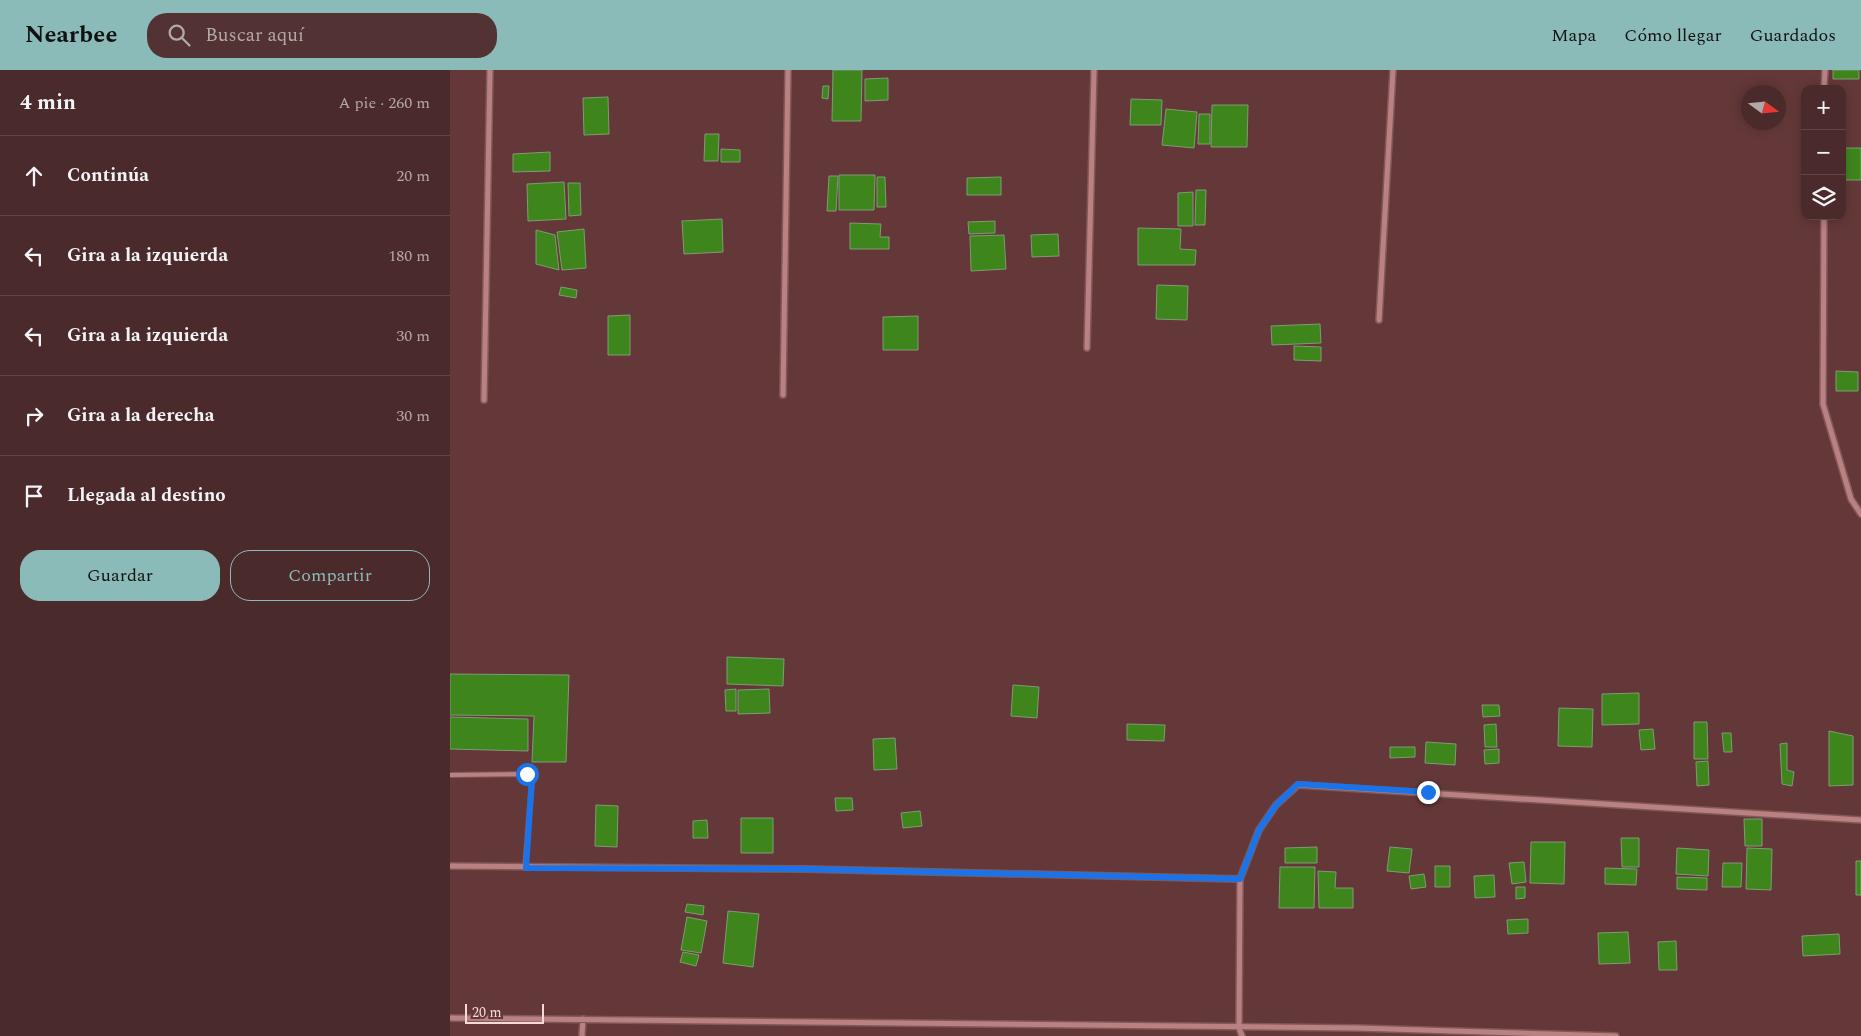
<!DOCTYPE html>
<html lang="es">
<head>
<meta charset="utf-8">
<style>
	body { margin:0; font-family:Spectral,serif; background:#523233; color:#f1f3f6 }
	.controls { position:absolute; right:15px; top:15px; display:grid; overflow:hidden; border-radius:10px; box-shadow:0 2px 12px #0003 }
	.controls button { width:45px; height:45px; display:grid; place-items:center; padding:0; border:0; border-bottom:1px solid #624647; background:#4b2a2b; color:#f1f3f6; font:25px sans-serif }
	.compass { position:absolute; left:1291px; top:15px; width:45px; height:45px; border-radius:50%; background:#4b2a2b; box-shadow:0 2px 12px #0003; rotate:105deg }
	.scale { position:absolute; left:15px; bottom:12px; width:79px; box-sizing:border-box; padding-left:5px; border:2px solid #f5d8d8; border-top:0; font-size:14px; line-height:18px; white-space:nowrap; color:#f5d8d8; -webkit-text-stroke:4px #643839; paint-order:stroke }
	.stop { position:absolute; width:15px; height:15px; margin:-11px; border:4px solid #1a73e8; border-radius:50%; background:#fff }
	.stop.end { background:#1a73e8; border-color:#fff; box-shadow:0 1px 5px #0008 }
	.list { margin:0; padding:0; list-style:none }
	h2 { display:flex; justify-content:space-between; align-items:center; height:65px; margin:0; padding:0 20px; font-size:21px }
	h2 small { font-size:16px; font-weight:400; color:#b2a7a9 }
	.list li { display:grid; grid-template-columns:32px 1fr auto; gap:15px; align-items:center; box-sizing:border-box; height:80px; padding:0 20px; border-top:1px solid #624647 }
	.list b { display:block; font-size:19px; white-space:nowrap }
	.list em { font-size:16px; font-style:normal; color:#b2a7a9 }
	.actions { display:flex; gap:10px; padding:15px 20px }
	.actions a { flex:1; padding:11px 0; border:1px solid #8bbbb9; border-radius:20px; text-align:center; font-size:18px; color:#8bbbb9 }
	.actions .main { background:#8bbbb9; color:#111 }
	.icon { flex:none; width:28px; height:28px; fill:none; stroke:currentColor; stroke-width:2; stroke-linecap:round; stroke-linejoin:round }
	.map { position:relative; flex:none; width:1411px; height:966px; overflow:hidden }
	header { display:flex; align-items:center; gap:30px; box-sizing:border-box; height:70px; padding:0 25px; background:#8bbbb9; color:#111 }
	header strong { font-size:24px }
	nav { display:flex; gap:28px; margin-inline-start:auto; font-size:18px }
	.search { width:350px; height:45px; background:#523233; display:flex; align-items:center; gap:12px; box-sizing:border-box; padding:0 18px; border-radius:20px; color:#b2a7a9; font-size:19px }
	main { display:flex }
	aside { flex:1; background:#4b2a2b }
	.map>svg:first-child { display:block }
</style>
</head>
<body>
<header>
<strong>Nearbee</strong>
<div class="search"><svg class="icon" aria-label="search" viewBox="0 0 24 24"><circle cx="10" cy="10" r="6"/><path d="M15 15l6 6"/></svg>Buscar aquí</div>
<nav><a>Mapa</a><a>Cómo llegar</a><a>Guardados</a></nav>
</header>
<main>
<aside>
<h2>4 min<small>A pie · 260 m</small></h2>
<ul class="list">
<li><svg class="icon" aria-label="ahead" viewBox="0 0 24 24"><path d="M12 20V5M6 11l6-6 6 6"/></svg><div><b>Continúa</b></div><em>20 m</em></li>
<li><svg class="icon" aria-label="left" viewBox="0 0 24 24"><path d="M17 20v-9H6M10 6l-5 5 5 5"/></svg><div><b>Gira a la izquierda</b></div><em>180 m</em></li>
<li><svg class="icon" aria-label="left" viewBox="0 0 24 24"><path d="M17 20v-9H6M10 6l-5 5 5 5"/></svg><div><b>Gira a la izquierda</b></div><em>30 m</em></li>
<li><svg class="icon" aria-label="right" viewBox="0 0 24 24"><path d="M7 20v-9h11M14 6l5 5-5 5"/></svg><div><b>Gira a la derecha</b></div><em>30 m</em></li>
<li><svg class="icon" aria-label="arrive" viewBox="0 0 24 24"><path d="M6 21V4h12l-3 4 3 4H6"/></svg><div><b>Llegada al destino</b></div></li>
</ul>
<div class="actions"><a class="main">Guardar</a><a>Compartir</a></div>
</aside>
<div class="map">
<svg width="1411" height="966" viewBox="0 0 1411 966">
	<rect width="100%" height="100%" fill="#643839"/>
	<!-- building -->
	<path fill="#3e861c" stroke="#7e9b74" d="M383 0H412L411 51H382Z
		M1383 0H1409V9H1383Z
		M438 8V30L415 31V9Z
		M373 16H379L378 29 372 28Z
		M158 27 159 64 134 65 133 28Z
		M681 29 712 30 711 55H680Z
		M762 35H798L797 77H761Z
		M716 39 747 42 744 78 712 75Z
		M749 44H760V74H748Z
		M255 64H269L268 91H254Z
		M1392 78H1411V110H1392Z
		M271 79 290 80V92H271Z
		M100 82V101L63 102V84Z
		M389 105H425L424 140H389Z
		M379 106H388L386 141H377Z
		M427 107H435L436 137H427Z
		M551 107V125H517V108Z
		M114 112 116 149 78 151 77 114Z
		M118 113H130L131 145 119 146Z
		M746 120H756L755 155H745Z
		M743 122V156H728V123Z
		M272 149 273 182 234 184 232 151Z
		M545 151V163L519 164 518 152Z
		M400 153 431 154 430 167H439V179H400Z
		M688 158 731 159 730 179 746 180 745 195H688Z
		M134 159 136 198 112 200 107 162Z
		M86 160 105 165 109 200 86 194Z
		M608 164 609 186 582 187 581 165Z
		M554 165 556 199 521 201 520 166Z
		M707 215 738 216 737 250 706 249Z
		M111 217 127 220 126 228 109 225Z
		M180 245V285H158V246Z
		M468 246V280H433V247Z
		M870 254 871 273 822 275 821 256Z
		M844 276 871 277V291L844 290Z
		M1386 301 1408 302V321H1386Z
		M277 587 334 589 333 616 277 614Z
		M0 604 119 605 116 692H82L84 646 0 645Z
		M563 615 589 617 587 648 561 646Z
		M286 619V641H276L275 620Z
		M319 619 320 643 288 644V620Z
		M1189 623V654L1152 655V624Z
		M1032 635H1049L1050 646 1033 647Z
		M1109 638 1143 639 1142 677 1108 676Z
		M0 647 78 649V681L0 679Z
		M1244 652H1257L1258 689H1244Z
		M677 654 715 655 714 671 677 670Z
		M1046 654 1047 677H1035L1034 655Z
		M1203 659 1205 679 1191 680 1189 660Z
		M1379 661 1403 666V715L1379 716Z
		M1272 663H1281L1282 682H1274Z
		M445 668 447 699 424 700 423 669Z
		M976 672 1006 674 1005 695 975 693Z
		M1337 673V700L1344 702 1342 716 1332 714 1330 674Z
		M940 677H965V687L940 688Z
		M1049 679V693L1035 694 1034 680Z
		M1258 691 1259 715 1247 716 1246 692Z
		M385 728H402L403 740 386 741Z
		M146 735 168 736 167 777 145 776Z
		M470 741 472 756 453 758 451 743Z
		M291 748H323V783H291Z
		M1294 749H1312V776H1295Z
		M257 750 258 768H243V751Z
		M1171 768H1189V797H1172Z
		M1081 772H1115L1114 814 1080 813Z
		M867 777V793H835V778Z
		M940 777 962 779 959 803 937 801Z
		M1227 778 1259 780 1258 806 1226 804Z
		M1297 778 1322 779 1321 820 1296 819Z
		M1406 791H1411V825H1406Z
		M1074 792 1076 812 1062 814 1059 793Z
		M1273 793H1292L1291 817H1272Z
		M985 796H1000V817H985Z
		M830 797H865L864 838H829Z
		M1155 798 1187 799 1186 815 1155 814Z
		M868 801 886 802 885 818H903V838H869Z
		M974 804 976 817 961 819 959 806Z
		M1044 805 1045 827 1025 828 1024 806Z
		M1227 807 1257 808V820L1227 819Z
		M1066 817H1075V828L1066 829Z
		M237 834 254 836 253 845 235 842Z
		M278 841 309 844 303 897 273 893Z
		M237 847 257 851 251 883 231 880Z
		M1078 849V863L1058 864 1057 850Z
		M1178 862 1180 893 1149 894 1148 863Z
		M1389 864 1390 884 1353 886 1352 866Z
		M1226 871 1227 900H1209L1208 872Z
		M233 882 249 885 246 896 230 892Z"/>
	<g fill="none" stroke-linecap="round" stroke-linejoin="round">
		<!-- lane casing -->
		<g stroke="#815859" stroke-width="6">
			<path id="lane" d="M0 705 73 704 79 705 82 709 75 798"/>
		</g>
		<!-- street casing -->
		<g stroke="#815859" stroke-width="8">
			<path id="street" d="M1374 19 1375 0
				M1374 146 1373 334 1401 429 1411 444
				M929 250 943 0
				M637 278 644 0
				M333 325 338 0
				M34 330 40 0
				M0 796 355 799 790 809
				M0 948 908 958 1166 966
				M132 966 133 949
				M792 966 789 958 790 809 809 760 826 735 848 715 1411 750"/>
		</g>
		<!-- lane -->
		<use href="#lane" stroke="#b98182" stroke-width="4"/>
		<!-- street -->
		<use href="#street" stroke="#b98182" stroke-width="5"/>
	</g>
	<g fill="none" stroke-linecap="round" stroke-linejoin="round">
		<!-- route -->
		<path stroke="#1a73e8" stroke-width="6" d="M77 704 82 709 76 798 355 799 790 809 809 760 826 735 848 714 978 722"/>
	</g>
</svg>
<div class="controls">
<button>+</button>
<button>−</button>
<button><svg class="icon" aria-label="layers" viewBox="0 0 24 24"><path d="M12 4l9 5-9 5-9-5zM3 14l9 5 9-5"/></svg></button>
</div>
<svg class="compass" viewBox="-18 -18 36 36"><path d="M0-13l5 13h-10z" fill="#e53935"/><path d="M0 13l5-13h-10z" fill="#b2a7a9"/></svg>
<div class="scale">20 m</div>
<div class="stop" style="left:77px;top:704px"></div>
<div class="stop end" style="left:978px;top:722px"></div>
</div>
</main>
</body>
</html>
